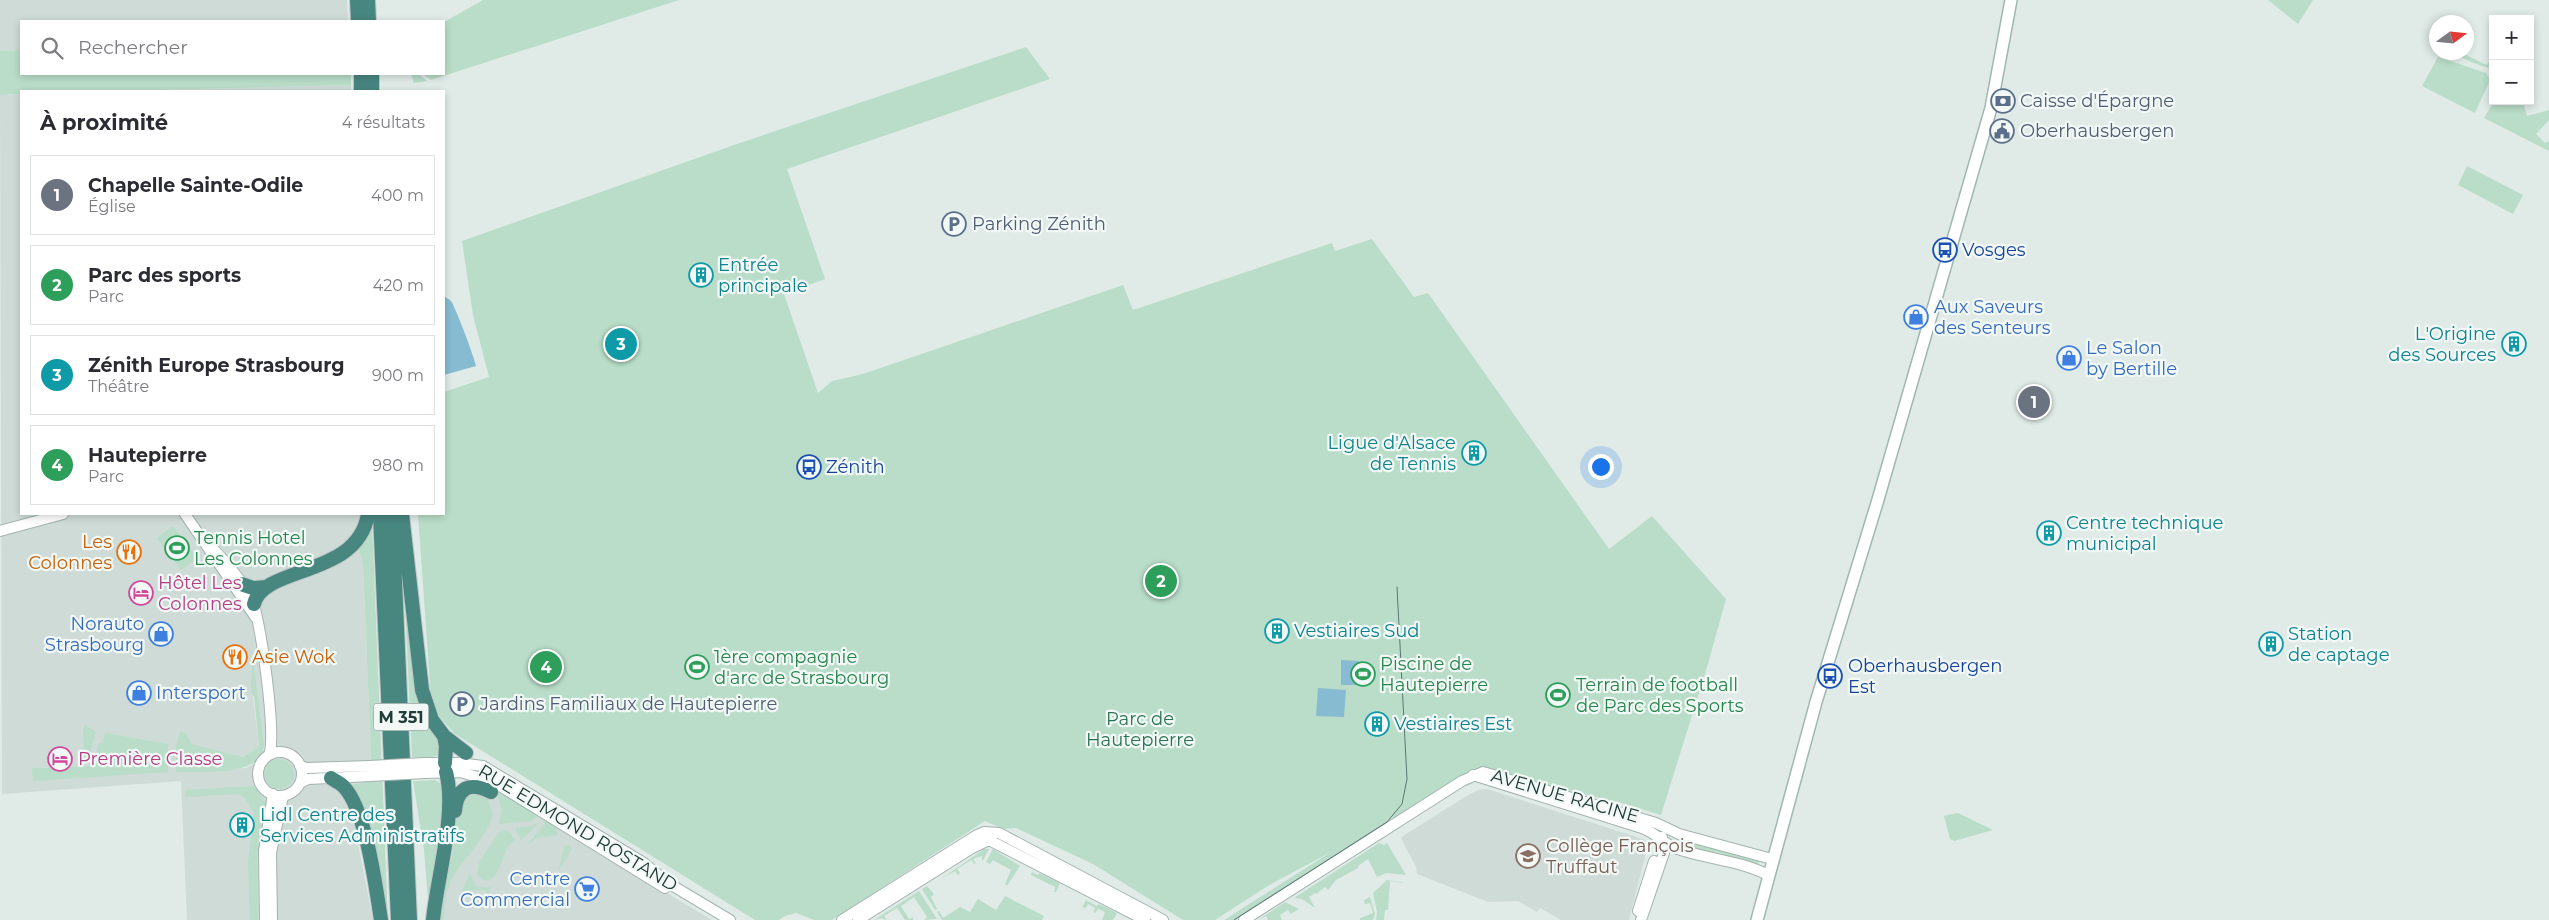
<!DOCTYPE html>
<html lang="fr">
<head>
<meta charset="utf-8">
<style>
	body { margin:0; font-family:Montserrat,sans-serif; background:#f7f7f7; color:#2b2b33 }
	.controls { position:absolute; right:15px; top:15px; display:grid; overflow:hidden; border-radius:0px; box-shadow:0 2px 8px #0003 }
	.controls button { width:45px; height:45px; display:grid; place-items:center; padding:0; border:0; border-bottom:1px solid #e1e1e2; background:#fff; color:#2b2b33; font:25px sans-serif }
	.compass { position:absolute; left:2429px; top:15px; width:45px; height:45px; border-radius:50%; background:#fff; box-shadow:0 2px 8px #0003; rotate:75deg }
	.you { position:absolute; left:1600px; top:466px; width:18px; height:18px; margin:-12px; border:4px solid #fff; border-radius:50%; background:#1a73e8; box-shadow:0 0 0 8px #1a73e833 }
	.badge { display:grid; place-items:center; width:32px; height:32px; border-radius:50%; background:#855a43; color:#fff; font-size:16px; font-weight:700 }
	.pin { position:absolute; translate:-50% -50%; border:2px solid #fff; box-shadow:0 1px 5px #0006 }
	.list { margin:0; padding:0; list-style:none }
	h2 { display:flex; justify-content:space-between; align-items:center; height:65px; margin:0; padding:0 20px; font-size:21px }
	h2 small { font-size:16px; font-weight:400; color:#7c7c81 }
	.list li { display:grid; grid-template-columns:32px 1fr auto; gap:15px; align-items:center; box-sizing:border-box; height:80px; margin:0 10px 10px; padding:0 10px; border:1px solid #e1e1e2; border-radius:0px }
	.list b { display:block; font-size:19px; white-space:nowrap }
	.list p { margin:0; font-size:16px; white-space:nowrap; color:#7c7c81 }
	.list em { font-size:16px; font-style:normal; color:#7c7c81 }
	.icon { flex:none; width:28px; height:28px; fill:none; stroke:currentColor; stroke-width:2; stroke-linecap:round; stroke-linejoin:round }
	.map { position:relative; flex:none; width:2549px; height:920px; overflow:hidden }
	.search { position:absolute; background:#fff; box-shadow:0 2px 8px #0003; left:20px; top:20px; width:425px; height:55px; display:flex; align-items:center; gap:12px; box-sizing:border-box; padding:0 18px; border-radius:0px; color:#7c7c81; font-size:19px }
	.panel { position:absolute; background:#fff; box-shadow:0 2px 8px #0003; left:20px; top:90px; width:425px; height:425px; border-radius:0px }
	.map>svg:first-child { display:block }
</style>
</head>
<body>
<div class="map">
<svg width="2549" height="920" viewBox="0 0 2549 920">
	<rect width="100%" height="100%" fill="#e0ebe8"/>
	<!-- built -->
	<path fill="#cfdbd7" fill-rule="evenodd" d="M0 0H347L348 21H21V50L0 51Z
		M351 85V91H121Z
		M21 94V514H371L357 543 363 564 372 782 339 786 355 828 373 920H187L181 781 2 794 0 95ZM252 665H254L265 750 254 764 246 768 177 772 186 733 192 744 243 757 259 746 252 689ZM83 730 96 732 90 756 95 757 168 745 167 748 33 780V768L90 766 91 762 85 761ZM280 759 287 761 279 790 269 785Z
		M1487 789 1649 841 1629 920H1561L1540 908 1537 912 1518 901 1488 902 1417 874 1416 867 1401 838 1403 836 1468 795 1478 790Z
		M498 791 712 920H439L452 856 458 804 487 797Z"/>
	<!-- green -->
	<path fill="#b9ddc8" d="M483 0H679L431 80 423 74H444V22Z
		M2268 0H2313L2298 24Z
		M1026 47 1050 79 787 169 825 279 784 294 818 393 832 381 863 374 1123 285 1133 310 1332 243 1335 251 1372 239 1414 297 1428 293 1609 549 1652 516 1726 599 1708 664 1661 815 1618 802 1473 770 1408 809 1395 819 1393 817 1387 821 1388 824 1236 920H1224L1331 852 1271 884 1215 920H1183L1093 864 1016 828 1003 829 985 821 832 920H814L796 913 785 916 779 920H755L455 734 440 718 431 699 418 514H444V392L489 377 473 315 462 241 734 145Z
		M21 50V74H351V85L121 91H21V94L0 95V51Z
		M2454 53H2462L2487 65 2493 55 2490 68C2477 65 2465 60 2454 53Z
		M2438 57 2486 73 2490 80 2475 113 2422 86Z
		M411 74H419L427 81 414 83Z
		M2494 101H2523L2527 116 2549 110V120L2536 134 2545 143 2549 141V151L2484 118Z
		M2467 166 2523 195 2513 214 2458 185Z
		M372 521 388 920H385L350 785 372 781 363 564 357 543Z
		M173 526 197 558 181 570 157 538Z
		M404 580 419 690 441 738V754L430 758 412 757Z
		M252 665H254L264 743C266 778 201 771 176 772V747L180 732 186 733 192 744 243 757 259 746 254 697 251 691Z
		M85 725 96 732 90 755 95 757 99 743H103L105 733 168 744V772L33 781 32 768 90 766 91 762 84 761 83 730Z
		M264 774a15 15 0 1 1 30 0a15 15 0 1 1-30 0Z
		M435 780 443 785 440 841 428 901 424 850 413 781Z
		M254 786 266 804 257 855 258 920H250L248 862 254 814 245 798 238 794 185 797V790Z
		M466 791 487 797 493 814C487 839 462 858 451 881 445 893 445 907 443 920H439L440 900 452 856 458 804Z
		M498 791 539 815 531 821 499 824 502 810 496 792Z
		M1958 813 1993 830 1954 841 1950 839 1944 816Z
		M547 820 556 826 557 835 537 838 527 845Z
		M540 822 521 840 515 828 531 826Z
		M505 830 510 833 515 840C499 850 503 883 483 880L477 874 479 862 499 833Z
		M1680 839 1709 847 1717 846 1760 860 1758 865 1716 852 1708 853 1678 845Z
		M1379 843 1384 845 1387 843 1406 875 1386 873 1377 877 1368 859 1358 866V868L1336 880 1328 890 1325 887 1316 894 1315 893 1309 897 1315 908 1302 899 1294 898Z
		M565 845H570L572 849 558 871Z
		M984 849H989L982 862V856L973 859 976 863 974 864 971 860 957 869 960 873 958 875 955 871 941 879Z
		M993 849 1020 866 1007 886 1005 884 1011 870 993 860 990 864 986 862Z
		M1032 872 1038 875 1039 873 1060 883 1056 892H1054L1055 887 1031 875Z
		M470 874 476 886 485 888 491 887 488 895 487 896 486 890 462 891Z
		M1387 880 1407 883 1390 881 1388 910H1385L1384 920H1376L1377 912 1373 893Z
		M927 886 934 894 931 897 937 909 935 910 922 889Z
		M919 891 937 919 924 920 927 917 914 897 901 906 909 919 913 917V920H905L897 908 884 916 887 920 881 918 874 920Z
		M1005 896 1044 916 1042 920H942L937 912 939 911 943 918 960 907 970 912 978 899 996 910Z
		M1370 897 1375 914 1373 920H1360V918L1373 913 1370 903 1365 904 1364 900Z
		M1086 900 1097 906 1099 904 1117 913 1113 920H1102L1105 912 1098 909 1095 913 1093 912 1095 908 1088 904 1086 908 1082 907Z
		M1285 902 1299 909 1291 914 1288 910 1280 915 1282 920H1268L1266 916 1258 920Z"/>
	<!-- water -->
	<path fill="#87bbd2" d="M444 296C446 298 449 299 451 301 454 304 475 358 476 366L444 375Z
		M1341 660 1359 661V685H1341Z
		M1318 688 1346 690 1344 717 1316 716Z"/>
	<g fill="none" stroke-linecap="round" stroke-linejoin="round">
		<!-- tertiary casing -->
		<g stroke="#a3b3b0" stroke-width="12">
			<path id="tertiary" d="M185 514 256 618
				M0 531 63 514
				M203 539C222 557 242 579 253 603 261 623 277 738 269 755
				M258 774a22 22 0 1 1 44 0a22 22 0 1 1-44 0Z
				M424 763H458L483 766 644 863 668 883 730 920
				M300 766 307 768 370 766
				M425 773 460 772 492 781 665 888
				M1473 775 1642 828C1656 833 1663 843 1675 848 1705 859 1739 860 1768 875
				M300 783 308 779 370 776
				M1638 911 1654 861
				M265 920 264 851 273 794
				M272 920 271 853 283 796
				M842 920 977 835 984 832 999 833 1163 920
				M858 920 972 848 989 840 1145 920
				M1244 920 1462 781 1483 772 1656 823 1679 834 1772 859
				M1641 920 1664 853 1662 837"/>
		</g>
		<!-- secondary casing -->
		<g stroke="#9fb7b2" stroke-width="14">
			<path id="secondary" d="M1757 920 1816 702 1877 503 1991 108 2011 0"/>
		</g>
		<!-- trunk casing -->
		<g stroke="#c1c8c8" stroke-width="16">
			<path id="trunk" d="M357 0 358 21
				M368 0 369 21
				M361 74V91
				M372 74V91
				M380 514 398 920
				M392 514 410 920
				M402 514 422 690 432 720 444 736 446 746 445 763
				M241 584 253 588 267 587
				M254 604C263 565 358 578 368 514
				M444 736 466 753
				M331 778C335 781 341 783 344 787 366 810 376 888 381 920
				M455 811C457 788 469 781 491 792
				M433 920C437 877 457 813 446 772"/>
		</g>
		<!-- tertiary -->
		<use href="#tertiary" stroke="#fff" stroke-width="10"/>
		<!-- secondary -->
		<use href="#secondary" stroke="#fff" stroke-width="11"/>
		<!-- trunk -->
		<use href="#trunk" stroke="#488680" stroke-width="14"/>
		<!-- tram -->
		<path stroke="#5b7874" stroke-width="1" d="M1234 920 1387 822 1402 804 1407 779 1397 587"/>
		<!-- tertiary-bridge casing -->
		<g stroke="#a3b3b0" stroke-width="12" stroke-linecap="butt">
			<path id="tertiary-bridge" d="M370 766 424 763
				M370 776 425 773"/>
		</g>
		<!-- tertiary-bridge -->
		<use href="#tertiary-bridge" stroke="#fff" stroke-width="10"/>
	</g>
	<!-- icons -->
	<defs>
		<g id="bank-ring" transform="scale(1.25)"><circle r="9.5" fill="#f1f8f5" stroke="#5c6f8a" stroke-width="1.5"/><path d="M-6-4H6V4H-6ZM0-2.3a2.3 2.3 0 1 0 0 4.6a2.3 2.3 0 1 0 0-4.6Z" fill="#5c6f8a"/></g>
		<g id="civic-ring" transform="scale(1.25)"><circle r="9.5" fill="#f1f8f5" stroke="#5c6f8a" stroke-width="1.5"/><path d="M-.6-6.5H3V-4.5H.6V-3L4-1V1h2V6H-6V1h2V-1L-.6-3ZM-1.2 2.5V6h2.4V2.5Z" fill="#5c6f8a"/></g>
		<g id="parking-ring" transform="scale(1.25)"><circle r="9.5" fill="#f1f8f5" stroke="#5c6f8a" stroke-width="1.5"/><path d="M-3.5-5.5H1a3.5 3.5 0 0 1 0 7H-1V5.5H-3.5ZM-1-3.4V-.6H.8a1.4 1.4 0 0 0 0-2.8Z" fill="#5c6f8a"/></g>
		<g id="bus-ring" transform="scale(1.25)"><circle r="9.5" fill="#f1f8f5" stroke="#1a4fb4" stroke-width="1.5"/><path d="M-5-6H5V4H4V6H2V4H-2V6H-4V4H-5ZM-3.5-4V0h7V-4ZM-3.5 1.2v1.5H-2V1.2ZM2 1.2v1.5H3.5V1.2Z" fill="#1a4fb4"/></g>
		<g id="building-ring" transform="scale(1.25)"><circle r="9.5" fill="#f1f8f5" stroke="#0f9aa8" stroke-width="1.5"/><path d="M-4-6H4V6H1V3H-1V6H-4ZM-2.5-4.3h1.7v1.8h-1.7ZM.8-4.3h1.7v1.8H.8ZM-2.5-1h1.7V.8h-1.7ZM.8-1h1.7V.8H.8Z" fill="#0f9aa8"/></g>
		<g id="shop-ring" transform="scale(1.25)"><circle r="9.5" fill="#f1f8f5" stroke="#3f7fe0" stroke-width="1.5"/><path d="M-5-2.5h2.3a2.7 3.5 0 0 1 5.4 0H5L5.5 6h-11ZM-1.5-2.5h3a1.5 2.3 0 0 0-3 0Z" fill="#3f7fe0"/></g>
		<g id="stadium-ring" transform="scale(1.25)"><circle r="9.5" fill="#f1f8f5" stroke="#2e9e5b" stroke-width="1.5"/><path d="M0-5a6.5 5 0 1 0 0 10a6.5 5 0 1 0 0-10ZM-3.5-1.8h7v3.6h-7Z" fill="#2e9e5b"/></g>
		<g id="restaurant-ring" transform="scale(1.25)"><circle r="9.5" fill="#f1f8f5" stroke="#e8710a" stroke-width="1.5"/><path d="M-5-6h1v4h1v-4h1v4h1v-4h1v5L-1.5 .5V6h-2V.5L-5-1ZM5-6V6H3V1.5H1.5Q1.5-4 5-6Z" fill="#e8710a"/></g>
		<g id="hotel-ring" transform="scale(1.25)"><circle r="9.5" fill="#f1f8f5" stroke="#d1479c" stroke-width="1.5"/><path d="M-6-4.5h1.5V1H6V5H4.5V3h-9V5H-6ZM-4 0a1.8 1.8 0 1 1 3.6 0ZM.5 0V-2.5h3Q6-2.5 6 0Z" fill="#d1479c"/></g>
		<g id="school-ring" transform="scale(1.25)"><circle r="9.5" fill="#f1f8f5" stroke="#8d6e63" stroke-width="1.5"/><path d="M0-5L7-2L0 1L-7-2ZM-4 1L0 2.5L4 1V4Q0 6-4 4Z" fill="#8d6e63"/></g>
		<g id="supermarket-ring" transform="scale(1.25)"><circle r="9.5" fill="#f1f8f5" stroke="#3f7fe0" stroke-width="1.5"/><path d="M-6-5.5h2.5l.6 2H6L4.5 2H-2.5L-4.4-4H-6ZM-1.5 3.2a1.3 1.3 0 1 0 .1 0ZM3 3.2a1.3 1.3 0 1 0 .1 0Z" fill="#3f7fe0"/></g>
	</defs>
	<g fill-rule="evenodd">
		<use href="#bank-ring" x="2003" y="101"/>
		<use href="#civic-ring" x="2002" y="131"/>
		<use href="#parking-ring" x="954" y="224"/>
		<use href="#bus-ring" x="1945" y="250"/>
		<use href="#building-ring" x="701" y="275"/>
		<use href="#shop-ring" x="1916" y="317"/>
		<use href="#building-ring" x="2514" y="344"/>
		<use href="#shop-ring" x="2069" y="358"/>
		<use href="#building-ring" x="1474" y="453"/>
		<use href="#bus-ring" x="809" y="467"/>
		<use href="#building-ring" x="2049" y="533"/>
		<use href="#stadium-ring" x="177" y="548"/>
		<use href="#restaurant-ring" x="129" y="552"/>
		<use href="#hotel-ring" x="141" y="593"/>
		<use href="#building-ring" x="1277" y="631"/>
		<use href="#shop-ring" x="161" y="634"/>
		<use href="#building-ring" x="2271" y="644"/>
		<use href="#restaurant-ring" x="235" y="657"/>
		<use href="#stadium-ring" x="697" y="667"/>
		<use href="#stadium-ring" x="1363" y="674"/>
		<use href="#bus-ring" x="1830" y="676"/>
		<use href="#shop-ring" x="139" y="693"/>
		<use href="#stadium-ring" x="1558" y="695"/>
		<use href="#parking-ring" x="462" y="704"/>
		<use href="#building-ring" x="1377" y="724"/>
		<use href="#hotel-ring" x="60" y="759"/>
		<use href="#building-ring" x="242" y="825"/>
		<use href="#school-ring" x="1528" y="856"/>
		<use href="#supermarket-ring" x="587" y="889"/>
	</g>
	<g text-anchor="middle" dominant-baseline="central" stroke-width="4.5" stroke-linejoin="round" paint-order="stroke">
		<!-- shield labels -->
		<rect fill="#f1f8f5" stroke="#5f7471" stroke-width="1" x="373.5" y="703.5" width="55" height="27" rx="4"/>
		<g font-size="16" font-weight="bold" fill="#213c39">
			<text x="401" y="717">M 351</text>
		</g>
		<!-- service labels -->
		<g font-size="18" fill="#4e5e75" stroke="#f1f8f5" text-anchor="start">
			<text x="2020" y="101">Caisse d'Épargne</text>
			<text x="2020" y="131">Oberhausbergen</text>
			<text x="972" y="224">Parking Zénith</text>
			<text x="480" y="704">Jardins Familiaux de Hautepierre</text>
		</g>
		<!-- transit labels -->
		<g font-size="18" fill="#164399" stroke="#f1f8f5" text-anchor="start">
			<text x="1962" y="250">Vosges</text>
			<text x="826" y="467">Zénith</text>
			<text x="1848" y="666">Oberhausbergen<tspan x="1848" dy="21">Est</tspan></text>
		</g>
		<!-- culture labels -->
		<g font-size="18" fill="#0d838f" stroke="#f1f8f5" text-anchor="start">
			<text x="718" y="265">Entrée<tspan x="718" dy="21">principale</tspan></text>
			<text x="2496" y="334" text-anchor="end">L'Origine<tspan x="2496" dy="21">des Sources</tspan></text>
			<text x="1456" y="443" text-anchor="end">Ligue d'Alsace<tspan x="1456" dy="21">de Tennis</tspan></text>
			<text x="2066" y="523">Centre technique<tspan x="2066" dy="21">municipal</tspan></text>
			<text x="1294" y="631">Vestiaires Sud</text>
			<text x="2288" y="634">Station<tspan x="2288" dy="21">de captage</tspan></text>
			<text x="1394" y="724">Vestiaires Est</text>
			<text x="260" y="815">Lidl Centre des<tspan x="260" dy="21">Services Administratifs</tspan></text>
		</g>
		<!-- shop labels -->
		<g font-size="18" fill="#366cbe" stroke="#f1f8f5" text-anchor="start">
			<text x="1934" y="307">Aux Saveurs<tspan x="1934" dy="21">des Senteurs</tspan></text>
			<text x="2086" y="348">Le Salon<tspan x="2086" dy="21">by Bertille</tspan></text>
			<text x="144" y="624" text-anchor="end">Norauto<tspan x="144" dy="21">Strasbourg</tspan></text>
			<text x="156" y="693">Intersport</text>
			<text x="570" y="879" text-anchor="end">Centre<tspan x="570" dy="21">Commercial</tspan></text>
		</g>
		<!-- leisure labels -->
		<g font-size="18" fill="#27864d" stroke="#f1f8f5" text-anchor="start">
			<text x="194" y="538">Tennis Hotel<tspan x="194" dy="21">Les Colonnes</tspan></text>
			<text x="714" y="657">1ère compagnie<tspan x="714" dy="21">d'arc de Strasbourg</tspan></text>
			<text x="1380" y="664">Piscine de<tspan x="1380" dy="21">Hautepierre</tspan></text>
			<text x="1576" y="685">Terrain de football<tspan x="1576" dy="21">de Parc des Sports</tspan></text>
		</g>
		<!-- food labels -->
		<g font-size="18" fill="#c56008" stroke="#f1f8f5" text-anchor="end">
			<text x="112" y="542">Les<tspan x="112" dy="21">Colonnes</tspan></text>
			<text x="252" y="657" text-anchor="start">Asie Wok</text>
		</g>
		<!-- hotel labels -->
		<g font-size="18" fill="#b23c85" stroke="#f1f8f5" text-anchor="start">
			<text x="158" y="583">Hôtel Les<tspan x="158" dy="21">Colonnes</tspan></text>
			<text x="78" y="759">Première Classe</text>
		</g>
		<!-- park labels -->
		<g font-size="18" fill="#2a7451" stroke="#f1f8f5">
			<text x="1140" y="719">Parc de<tspan x="1140" dy="21">Hautepierre</tspan></text>
		</g>
		<!-- street labels -->
		<g font-size="18" fill="#213c39" stroke="#f1f8f5">
			<text transform="translate(1565 796) rotate(16)">AVENUE RACINE</text>
			<text transform="translate(578 828) rotate(31)">RUE EDMOND ROSTAND</text>
		</g>
		<!-- education labels -->
		<g font-size="18" fill="#785e54" stroke="#f1f8f5" text-anchor="start">
			<text x="1546" y="846">Collège François<tspan x="1546" dy="21">Truffaut</tspan></text>
		</g>
	</g>
</svg>
<div class="controls">
<button>+</button>
<button>−</button>
</div>
<svg class="compass" viewBox="-18 -18 36 36"><path d="M0-13l5 13h-10z" fill="#e53935"/><path d="M0 13l5-13h-10z" fill="#7c7c81"/></svg>
<div class="you"></div>
<div class="pin badge" style="left:2034px;top:402px;background:#6b7280">1</div>
<div class="pin badge" style="left:1161px;top:581px;background:#2e9e5b">2</div>
<div class="pin badge" style="left:621px;top:344px;background:#0f9aa8">3</div>
<div class="pin badge" style="left:546px;top:667px;background:#2e9e5b">4</div>
<div class="search"><svg class="icon" aria-label="search" viewBox="0 0 24 24"><circle cx="10" cy="10" r="6"/><path d="M15 15l6 6"/></svg>Rechercher</div>
<section class="panel">
<h2>À proximité<small>4 résultats</small></h2>
<ul class="list">
<li><span class="badge" style="background:#6b7280">1</span><div><b>Chapelle Sainte-Odile</b><p>Église</p></div><em>400 m</em></li>
<li><span class="badge" style="background:#2e9e5b">2</span><div><b>Parc des sports</b><p>Parc</p></div><em>420 m</em></li>
<li><span class="badge" style="background:#0f9aa8">3</span><div><b>Zénith Europe Strasbourg</b><p>Théâtre</p></div><em>900 m</em></li>
<li><span class="badge" style="background:#2e9e5b">4</span><div><b>Hautepierre</b><p>Parc</p></div><em>980 m</em></li>
</ul>
</section>
</div>
</body>
</html>
